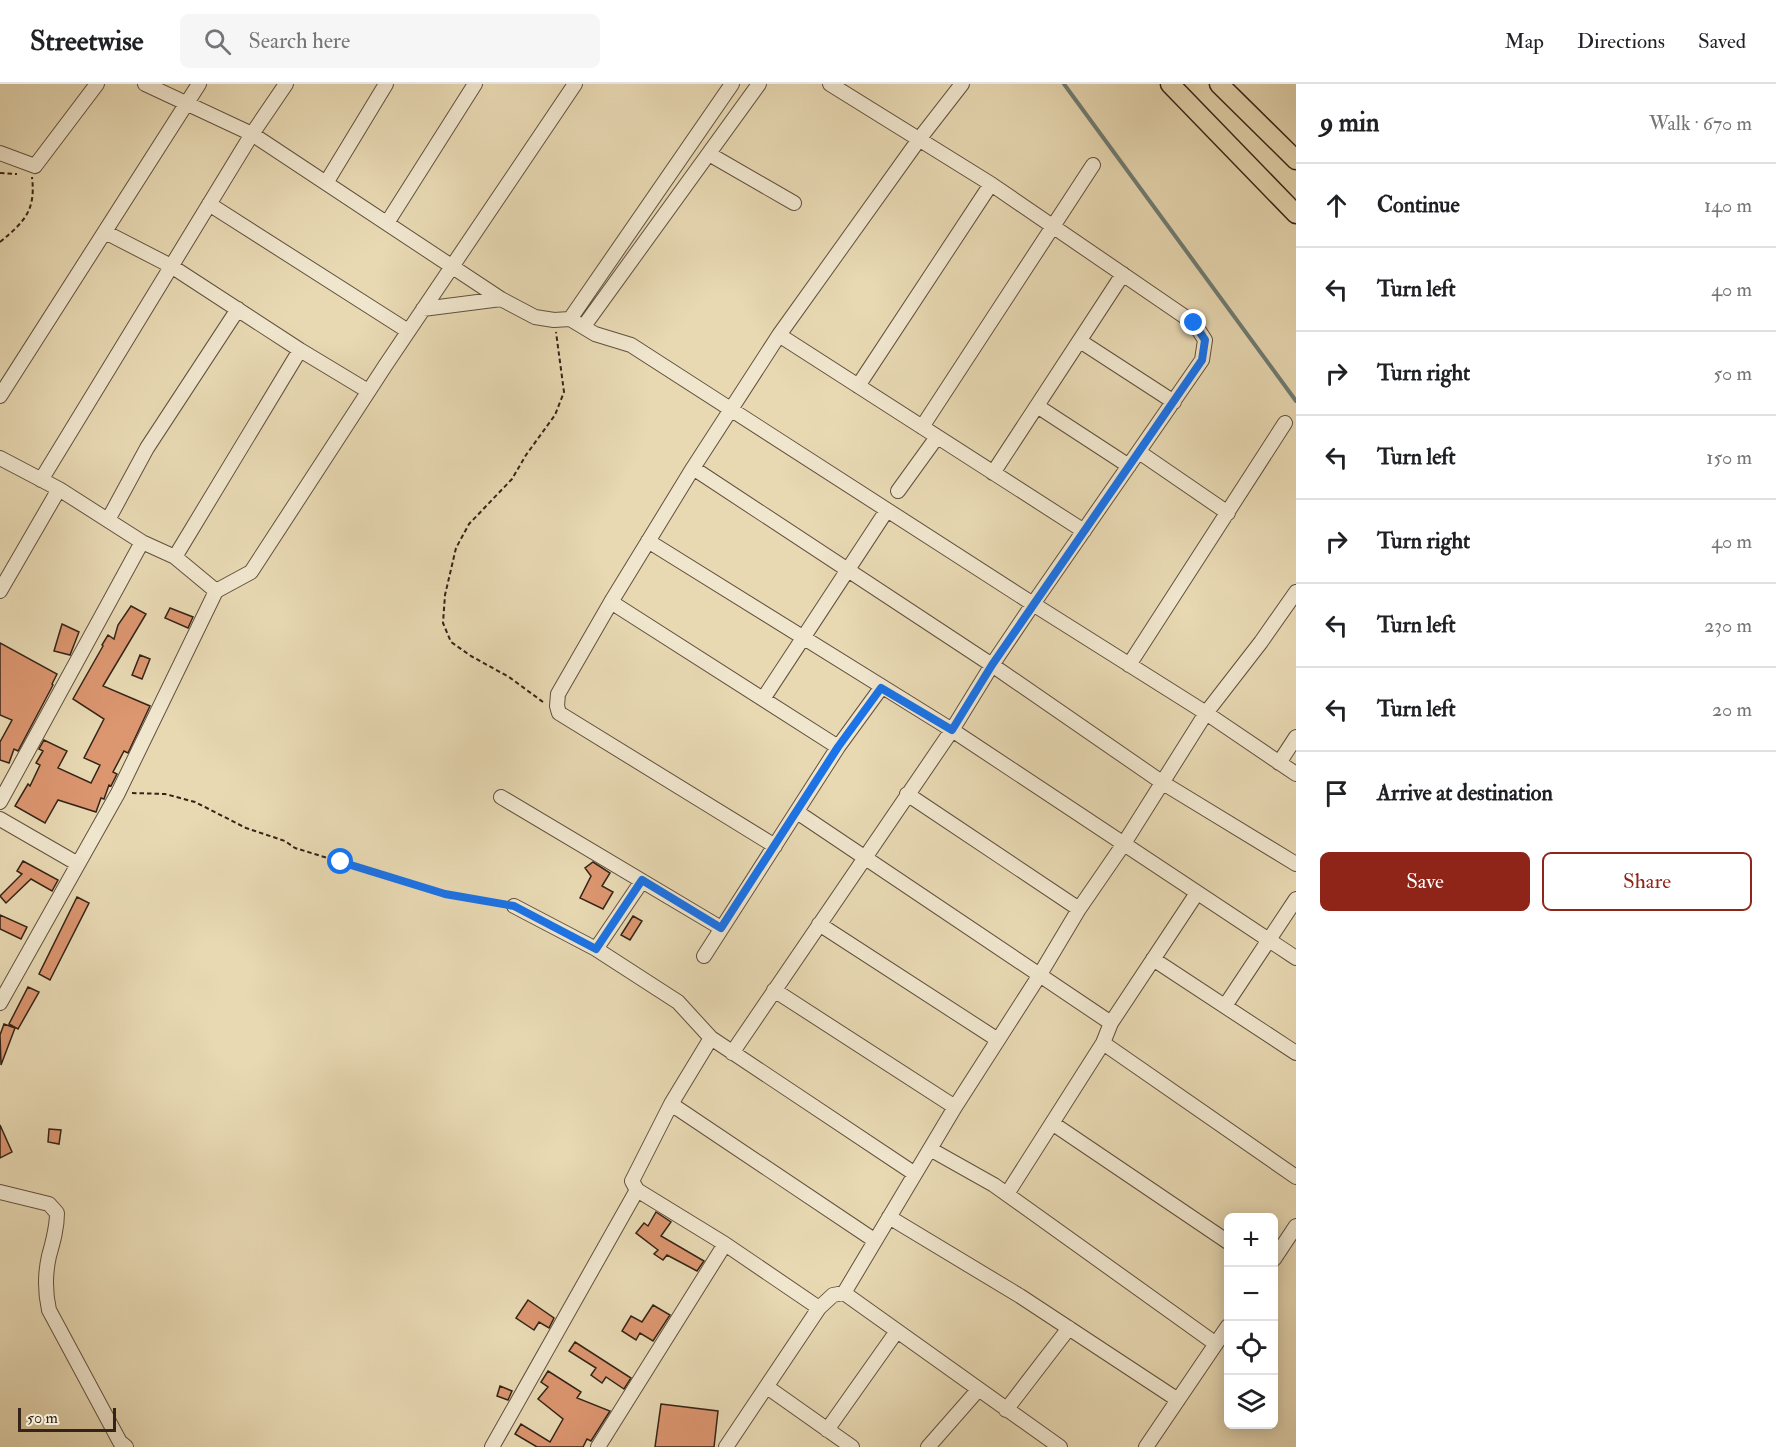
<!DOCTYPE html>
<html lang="en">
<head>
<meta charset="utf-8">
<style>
	body { margin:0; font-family:"IM FELL Double Pica",serif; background:#f6f6f6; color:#202124 }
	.controls { position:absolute; right:18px; bottom:18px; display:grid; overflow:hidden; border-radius:9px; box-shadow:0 3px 15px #0003 }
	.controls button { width:54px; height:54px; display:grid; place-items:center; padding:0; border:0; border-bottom:2px solid #e0e0e0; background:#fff; color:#202124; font:30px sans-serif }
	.scale { position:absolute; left:18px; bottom:15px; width:98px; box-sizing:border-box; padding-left:6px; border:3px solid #342417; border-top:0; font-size:16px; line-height:21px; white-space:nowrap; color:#342417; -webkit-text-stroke:4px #f0e6ce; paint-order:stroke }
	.stop { position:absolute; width:18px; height:18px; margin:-14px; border:4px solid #1a73e8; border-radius:50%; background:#fff }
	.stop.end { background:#1a73e8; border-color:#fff; box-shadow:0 2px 6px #0008 }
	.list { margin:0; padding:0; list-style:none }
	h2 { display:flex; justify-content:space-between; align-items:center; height:78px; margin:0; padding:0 24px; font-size:26px }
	h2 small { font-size:20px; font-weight:400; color:#757577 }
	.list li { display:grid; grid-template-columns:39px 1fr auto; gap:18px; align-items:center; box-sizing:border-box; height:84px; padding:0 24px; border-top:2px solid #e0e0e0 }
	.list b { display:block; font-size:22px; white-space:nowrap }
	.list em { font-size:20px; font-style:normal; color:#757577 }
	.actions { display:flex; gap:12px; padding:18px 24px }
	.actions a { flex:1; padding:14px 0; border:2px solid #8f2418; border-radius:9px; text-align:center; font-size:21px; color:#8f2418 }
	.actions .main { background:#8f2418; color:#fff }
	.icon { flex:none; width:33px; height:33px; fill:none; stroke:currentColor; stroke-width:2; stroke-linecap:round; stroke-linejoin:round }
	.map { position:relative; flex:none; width:1296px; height:1363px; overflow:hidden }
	header { display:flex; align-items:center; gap:36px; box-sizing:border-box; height:84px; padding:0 30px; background:#fff; border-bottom:2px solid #e0e0e0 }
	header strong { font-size:28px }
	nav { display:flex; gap:33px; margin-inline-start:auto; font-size:21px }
	.search { width:420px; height:54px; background:#f6f6f6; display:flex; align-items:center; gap:15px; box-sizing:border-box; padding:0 21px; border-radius:9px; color:#757577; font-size:22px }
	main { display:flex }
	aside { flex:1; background:#fff }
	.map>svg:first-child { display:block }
</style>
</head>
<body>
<header>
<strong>Streetwise</strong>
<div class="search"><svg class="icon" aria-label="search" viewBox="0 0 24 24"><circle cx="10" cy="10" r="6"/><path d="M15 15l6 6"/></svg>Search here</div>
<nav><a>Map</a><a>Directions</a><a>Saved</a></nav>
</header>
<main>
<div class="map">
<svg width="1296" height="1363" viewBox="0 0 1296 1363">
	<rect width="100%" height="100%" fill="#e8d9b3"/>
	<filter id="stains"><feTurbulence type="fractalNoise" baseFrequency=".00333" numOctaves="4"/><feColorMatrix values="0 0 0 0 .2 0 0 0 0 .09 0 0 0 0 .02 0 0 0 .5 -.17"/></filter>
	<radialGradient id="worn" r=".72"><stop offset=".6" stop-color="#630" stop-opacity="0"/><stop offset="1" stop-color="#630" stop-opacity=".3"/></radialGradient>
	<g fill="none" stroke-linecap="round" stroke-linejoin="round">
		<!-- stream -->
		<path stroke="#707d74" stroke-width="4" d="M1064 0 1296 317"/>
	</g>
	<!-- building -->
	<path fill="#dc9670" stroke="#342417" stroke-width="1.5" d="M131 522 146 530 103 602 150 622 128 669 124 667 113 688 117 690 111 702 109 701 104 715 101 714 96 728 58 716 45 739 15 722 28 700 30 702 40 681 36 679 43 667 39 665 44 656 67 667 58 684 91 699 100 681 84 674 104 635 73 615 103 562 102 561 108 551 114 555 118 541Z
		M170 524 193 533 188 544 165 534Z
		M62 540 79 548 70 571 54 567Z
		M0 559 57 590 52 600 53 601 18 667 14 665 9 679 0 676V658L12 636 0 631Z
		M140 571 150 575 142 595 132 591Z
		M23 777 58 796 52 807 31 795 6 819 0 812 22 790 17 787Z
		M593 778 610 789 602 802 613 808 603 825 580 814 591 792 585 784Z
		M77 813 89 819 50 896 39 890Z
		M0 831 27 843 21 855 0 845Z
		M633 832 642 837 630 856 621 851Z
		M28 903 39 908 18 945 9 940Z
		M4 940 15 944 1 981 0 951Z
		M0 1041 12 1068 0 1074Z
		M49 1045 61 1046 59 1060 48 1058Z
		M656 1128 671 1138 661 1152 704 1177 697 1187 667 1171 663 1176 654 1170 658 1166 636 1149 644 1139 648 1142Z
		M528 1216 554 1234 549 1244 539 1238 534 1246 516 1234Z
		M653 1221 670 1231 653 1257 640 1249 636 1256 622 1247 631 1232 642 1238Z
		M575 1258 631 1294 624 1305 606 1293 602 1299 591 1291 596 1284 569 1267Z
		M548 1287 581 1308 577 1314 610 1327 591 1357 587 1355 583 1363H537L515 1350 521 1340 550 1358 563 1335 538 1315 548 1303 541 1298Z
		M500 1302 512 1307 508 1316 497 1312Z
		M661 1320 718 1327 714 1363H655Z"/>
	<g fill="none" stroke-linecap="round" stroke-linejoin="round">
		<!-- minor casing -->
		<g stroke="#61513e" stroke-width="16">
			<path id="minor" d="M145 0 252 50 501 215 535 233 554 236 570 235 595 250 631 261 1033 520 1206 629 1296 690
				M0 69 35 82 97 0
				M709 70 794 119
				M326 99 386 0
				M209 120 408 247
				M387 139 475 0
				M105 148 171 182 300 266 368 307
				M423 225 501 215
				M570 235 732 0
				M584 242 759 0
				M779 251 1084 447
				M1080 257 1174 318
				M858 302 991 100
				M0 312 199 0
				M1037 322 1129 382
				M922 343 1093 81
				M1139 368 1228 429
				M0 374 59 405 142 458 175 473 216 507
				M693 384 992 581 1163 699 1296 780
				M993 389 1123 190
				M41 396 252 50 286 0
				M898 407 937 353
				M108 436 147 364 238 225
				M648 457 952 646 1296 874
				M175 473 300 266
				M0 507 59 405
				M611 518 693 384 779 251 920 54 962 0
				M1129 581 1285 339
				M763 615 887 426
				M1279 679 1296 653
				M907 710 1079 825
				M501 713 721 844
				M0 718 142 458
				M797 728 1111 939
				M0 735 78 780
				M775 762 559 629 557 622 558 610 611 518 838 663
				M514 822 596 865 678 918 711 954
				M819 840 998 956
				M596 865 642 797
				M704 872 838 663 881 604
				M1153 875 1296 969
				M774 906 955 1023
				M0 919 118 709 216 507 251 488 385 282 575 0
				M1225 922 1296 815
				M1103 959 1296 1093
				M732 969 952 646 992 581 1033 520 1202 276 1205 256 1194 239 991 100 830 0
				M671 1020 711 954 915 1090
				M1052 1039 1228 1158
				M930 1065 994 1101 1216 1260
				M0 1108 49 1120 57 1129C57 1144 53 1158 49 1172 45 1190 45 1208 49 1226L120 1358 126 1363
				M1007 1110 1103 959 1111 939 1197 809
				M889 1133 1020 1212 1178 1316
				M1274 1175 1296 1142
				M844 1209 1060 1363
				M819 1224 725 1160 637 1106 632 1097 671 1020 874 1156
				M767 1303 852 1363
				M1006 1326 1069 1244
				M827 1346 897 1247
				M492 1363 637 1106
				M598 1363 725 1160
				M726 1363 819 1224 833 1211 844 1209 955 1023 1039 892 1079 825 1123 761 1206 629 1261 558 1296 508
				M928 1363 978 1306
				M1146 1363 1228 1242"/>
		</g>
		<!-- major casing -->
		<g stroke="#342417" stroke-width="21">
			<path id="major" d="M1170 0 1296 130
				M1219 0 1296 76"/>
		</g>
		<!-- path -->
		<path stroke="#342417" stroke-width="2" stroke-dasharray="4.5 3" stroke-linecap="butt" d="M0 89 17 90
			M0 158C24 138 36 127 32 93
			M543 618 509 593 471 572 451 558 443 539 445 511 456 464 469 440 512 395 526 371 555 331 564 308 556 248
			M132 709 165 710 195 718 246 744 285 757 295 764 445 810 503 821"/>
		<!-- minor -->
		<use href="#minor" stroke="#f0e6ce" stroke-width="14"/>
		<!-- major -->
		<use href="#major" stroke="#e8d9b3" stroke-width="18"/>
	</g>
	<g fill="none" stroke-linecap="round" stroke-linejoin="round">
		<!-- route -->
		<path stroke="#1a73e8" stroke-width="8" d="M341 778 445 810 514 822 596 865 642 796 721 844 838 663 881 604 952 646 992 581 1202 276 1205 256 1194 239"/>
	</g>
	<rect width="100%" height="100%" filter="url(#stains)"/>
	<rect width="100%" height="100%" fill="url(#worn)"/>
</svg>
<div class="controls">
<button>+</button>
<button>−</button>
<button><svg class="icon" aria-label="locate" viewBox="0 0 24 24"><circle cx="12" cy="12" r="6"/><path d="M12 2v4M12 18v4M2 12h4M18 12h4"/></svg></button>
<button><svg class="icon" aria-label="layers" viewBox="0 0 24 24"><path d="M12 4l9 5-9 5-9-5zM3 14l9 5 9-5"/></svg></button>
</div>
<div class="scale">50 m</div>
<div class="stop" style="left:341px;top:778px"></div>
<div class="stop end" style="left:1194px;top:239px"></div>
</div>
<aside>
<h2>9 min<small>Walk · 670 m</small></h2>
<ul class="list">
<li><svg class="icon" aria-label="ahead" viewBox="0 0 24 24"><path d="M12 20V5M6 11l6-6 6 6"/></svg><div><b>Continue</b></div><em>140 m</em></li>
<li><svg class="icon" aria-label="left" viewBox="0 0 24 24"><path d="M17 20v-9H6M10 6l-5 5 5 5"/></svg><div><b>Turn left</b></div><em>40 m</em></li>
<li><svg class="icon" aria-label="right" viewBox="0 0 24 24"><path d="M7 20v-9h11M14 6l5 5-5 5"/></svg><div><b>Turn right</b></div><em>50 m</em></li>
<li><svg class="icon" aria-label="left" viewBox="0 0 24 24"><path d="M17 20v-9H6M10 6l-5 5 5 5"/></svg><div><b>Turn left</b></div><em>150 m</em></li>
<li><svg class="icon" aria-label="right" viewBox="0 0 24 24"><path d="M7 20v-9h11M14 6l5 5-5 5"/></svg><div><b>Turn right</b></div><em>40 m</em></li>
<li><svg class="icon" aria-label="left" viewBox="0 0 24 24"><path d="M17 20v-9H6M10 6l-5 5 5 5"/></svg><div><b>Turn left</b></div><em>230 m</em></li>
<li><svg class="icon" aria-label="left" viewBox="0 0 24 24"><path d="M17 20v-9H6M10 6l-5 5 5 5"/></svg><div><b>Turn left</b></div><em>20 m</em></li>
<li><svg class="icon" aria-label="arrive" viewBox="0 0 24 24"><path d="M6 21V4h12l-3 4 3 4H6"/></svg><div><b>Arrive at destination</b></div></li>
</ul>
<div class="actions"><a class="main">Save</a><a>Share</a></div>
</aside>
</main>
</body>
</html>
